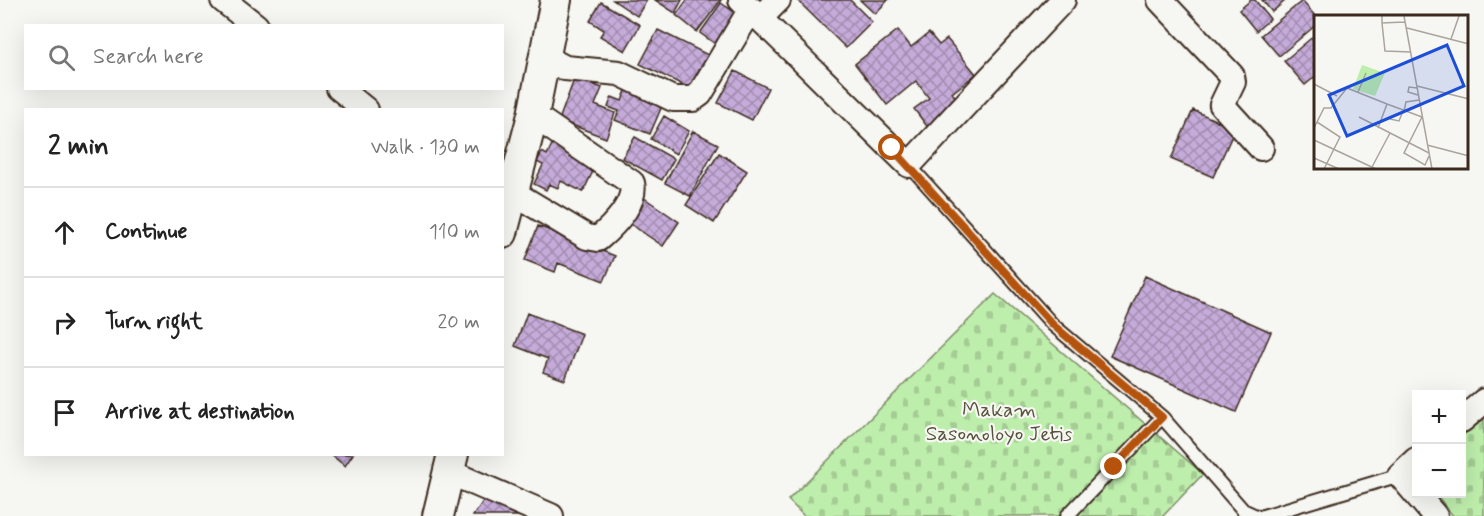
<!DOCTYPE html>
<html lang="en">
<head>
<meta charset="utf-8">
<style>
	body { margin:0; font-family:Mynerve,sans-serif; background:#f6f6f6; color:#222 }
	.controls { position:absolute; right:18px; bottom:18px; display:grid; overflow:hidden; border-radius:0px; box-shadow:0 6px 24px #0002 }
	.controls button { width:54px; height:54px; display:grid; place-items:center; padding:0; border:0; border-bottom:2px solid #e0e0e0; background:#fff; color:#222; font:30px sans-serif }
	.stop { position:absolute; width:18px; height:18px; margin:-14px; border:4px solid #b45309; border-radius:50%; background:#fff }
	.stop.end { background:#b45309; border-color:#fff; box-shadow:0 2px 6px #0008 }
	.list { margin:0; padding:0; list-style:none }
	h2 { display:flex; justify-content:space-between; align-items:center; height:78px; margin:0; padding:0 24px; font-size:26px }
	h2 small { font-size:20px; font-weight:400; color:#767676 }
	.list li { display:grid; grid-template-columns:39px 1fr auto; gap:18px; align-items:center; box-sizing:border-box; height:90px; padding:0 24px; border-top:2px solid #e0e0e0 }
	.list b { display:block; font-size:22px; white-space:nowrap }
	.list em { font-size:20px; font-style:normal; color:#767676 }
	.icon { flex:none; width:33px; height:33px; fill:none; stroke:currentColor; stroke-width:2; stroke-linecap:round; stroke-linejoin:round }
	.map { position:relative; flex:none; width:1484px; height:516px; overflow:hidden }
	.search { position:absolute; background:#fff; box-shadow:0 6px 24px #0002; left:24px; top:24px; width:480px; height:66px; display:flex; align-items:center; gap:15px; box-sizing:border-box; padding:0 21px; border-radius:0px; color:#767676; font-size:22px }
	.panel { position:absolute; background:#fff; box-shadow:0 6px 24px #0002; left:24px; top:108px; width:480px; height:348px; border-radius:0px }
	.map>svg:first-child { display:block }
</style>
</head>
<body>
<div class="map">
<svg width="1484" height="516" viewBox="0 0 1484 516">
	<defs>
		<pattern id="cemetery-stones" width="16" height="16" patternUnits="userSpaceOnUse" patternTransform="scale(1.5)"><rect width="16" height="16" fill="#beeeac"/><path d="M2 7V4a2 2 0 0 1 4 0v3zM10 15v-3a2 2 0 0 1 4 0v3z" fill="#a4cc94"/></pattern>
		<pattern id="building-cross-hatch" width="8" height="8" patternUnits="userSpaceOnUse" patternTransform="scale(1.5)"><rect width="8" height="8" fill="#c5abd9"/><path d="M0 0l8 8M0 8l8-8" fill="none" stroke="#a18baf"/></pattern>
	</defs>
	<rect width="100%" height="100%" fill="#f6f6f2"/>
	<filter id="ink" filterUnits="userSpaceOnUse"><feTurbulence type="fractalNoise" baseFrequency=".0167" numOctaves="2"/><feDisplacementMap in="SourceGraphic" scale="12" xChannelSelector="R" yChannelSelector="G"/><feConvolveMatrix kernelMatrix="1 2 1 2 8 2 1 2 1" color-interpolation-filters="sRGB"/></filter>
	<g filter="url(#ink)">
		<!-- cemetery -->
		<path fill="url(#cemetery-stones)" stroke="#7c8c65" stroke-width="1.5" d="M995 294 1203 474 1163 516H804L788 500Z
			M1484 419V516H1453L1436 494H1462V436Z"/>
		<!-- building -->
		<path fill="url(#building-cross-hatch)" stroke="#3b2a1e" stroke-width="1.5" d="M613 0H647L637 16Z
			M655 0H682L675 13Z
			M687 0H721L697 32 676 15Z
			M797 0H850L872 22 846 48Z
			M860 0H888L875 14Z
			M1251 0H1255L1270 19 1256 31 1239 10Z
			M1262 0H1286L1272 12Z
			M1302 1 1316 17V25L1279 56 1261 35Z
			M601 2 640 25 625 51 600 36 604 30 590 21Z
			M721 3 742 17 721 48 700 33Z
			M658 30 714 58 697 92 640 64Z
			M898 30 911 47 929 33 939 45 947 39 976 74 952 93 961 103 929 129 914 109 929 98 916 81 887 105 855 64Z
			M1316 34V76L1305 85 1284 61Z
			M735 71 768 88 752 120 718 103Z
			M575 77 602 88 595 105 615 113 606 138 559 120Z
			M629 83 665 99 650 134 615 120 619 111 608 107 612 97 622 101Z
			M1193 110 1235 129 1213 177 1171 159Z
			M664 116 689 131 676 154 651 139Z
			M693 131 718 144 690 196 665 183Z
			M635 137 674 159 662 180 622 158Z
			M555 138 596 165 583 192 561 181 558 188 549 184 546 190 534 184 543 165 537 162 542 152 547 155Z
			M719 153 747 171 714 223 686 205Z
			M640 195 679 222 663 246 623 219Z
			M538 226 615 256 604 281 558 263 555 272 525 260Z
			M1145 276 1271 332 1236 412 1110 356Z
			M527 313 582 334 565 380 543 372 548 359 515 346Z
			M330 454H353L345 466Z
			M490 491 528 516H473Z"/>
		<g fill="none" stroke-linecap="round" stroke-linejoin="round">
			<!-- service casing -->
			<g stroke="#3b2a1e" stroke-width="16">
				<path id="service" d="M909 165 1053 325 1162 417 1243 510 1256 516
					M1067 516 1162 417
					M1263 516 1400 475"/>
			</g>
			<!-- minor casing -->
			<g stroke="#3b2a1e" stroke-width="28">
				<path id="minor" d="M223 0 256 26
					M741 0 909 165 1063 0
					M1160 0 1232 76 1233 82 1222 105 1261 148
					M760 18 778 0
					M544 57 565 68 619 73 673 99H693L700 94 751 9
					M339 88 366 110
					M512 192 587 237 598 239C612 227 637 203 632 183L533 115
					M1462 420 1484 401
					M1416 460 1400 475 1435 516
					M449 472 551 516"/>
			</g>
			<!-- tertiary casing -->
			<g stroke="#3b2a1e" stroke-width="34">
				<path id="tertiary" d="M502 233 533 115 556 0
					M438 516 453 454"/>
			</g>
			<!-- service -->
			<use href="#service" stroke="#f6f6f2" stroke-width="12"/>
			<!-- minor -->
			<use href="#minor" stroke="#f6f6f2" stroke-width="24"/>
			<!-- tertiary -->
			<use href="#tertiary" stroke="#f6f6f2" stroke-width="30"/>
		</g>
	</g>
	<g fill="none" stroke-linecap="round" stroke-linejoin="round" filter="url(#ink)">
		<!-- route -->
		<path stroke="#b45309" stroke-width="8" d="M892 148 1053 325 1162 417 1114 467"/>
	</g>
	<g text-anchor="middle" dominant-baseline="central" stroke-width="4.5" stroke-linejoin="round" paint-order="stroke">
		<!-- park labels -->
		<g font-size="21" fill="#55513a" stroke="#f6f6f2">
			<text x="999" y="410">Makam<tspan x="999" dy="24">Sasonoloyo Jetis</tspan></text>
		</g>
	</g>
	<!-- overview -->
	<g transform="translate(1314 15)">
		<rect width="154" height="154" fill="#f6f6f2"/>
		<path d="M48 50 71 58 61 81 39 74Z" fill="#beeeac"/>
		<path fill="none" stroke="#aba49d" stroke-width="1.5" d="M68 1V8L91 7M90 1 118 154M68 8 71 36 97 37M93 13 155 29M137 24 145 1M0 69 23 81M103 71 155 84M103 73 95 72 94 77 104 80M44 77 52 58M90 96 92 87 105 85M45 102 115 138M108 102 90 138 111 150 115 141M76 104 85 106 89 96M3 107 26 122 10 154M0 113 10 93H17L33 73 73 89M64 113 73 89 108 102M0 125 62 154M113 130 155 141M0 143 25 154M58 152 76 118"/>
		<path fill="#1d4ed8" fill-opacity="0.15" stroke="#1d4ed8" stroke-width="3" d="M133 30 150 71 33 121 15 80Z"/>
		<rect width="154" height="154" fill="none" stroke="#3b2a1e" stroke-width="3"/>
	</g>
</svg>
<div class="controls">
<button>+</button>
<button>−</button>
</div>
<div class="stop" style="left:892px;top:148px"></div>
<div class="stop end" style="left:1114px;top:467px"></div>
<div class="search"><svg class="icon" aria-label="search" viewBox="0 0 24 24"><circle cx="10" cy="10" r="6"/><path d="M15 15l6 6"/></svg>Search here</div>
<section class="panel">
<h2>2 min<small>Walk · 130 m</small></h2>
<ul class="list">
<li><svg class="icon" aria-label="ahead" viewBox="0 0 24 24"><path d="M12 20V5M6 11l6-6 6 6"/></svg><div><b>Continue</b></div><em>110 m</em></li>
<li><svg class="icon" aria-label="right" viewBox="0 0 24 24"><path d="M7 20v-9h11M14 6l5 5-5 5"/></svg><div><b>Turn right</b></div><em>20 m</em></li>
<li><svg class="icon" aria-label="arrive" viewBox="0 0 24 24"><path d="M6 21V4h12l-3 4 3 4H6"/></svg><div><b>Arrive at destination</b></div></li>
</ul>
</section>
</div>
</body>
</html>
